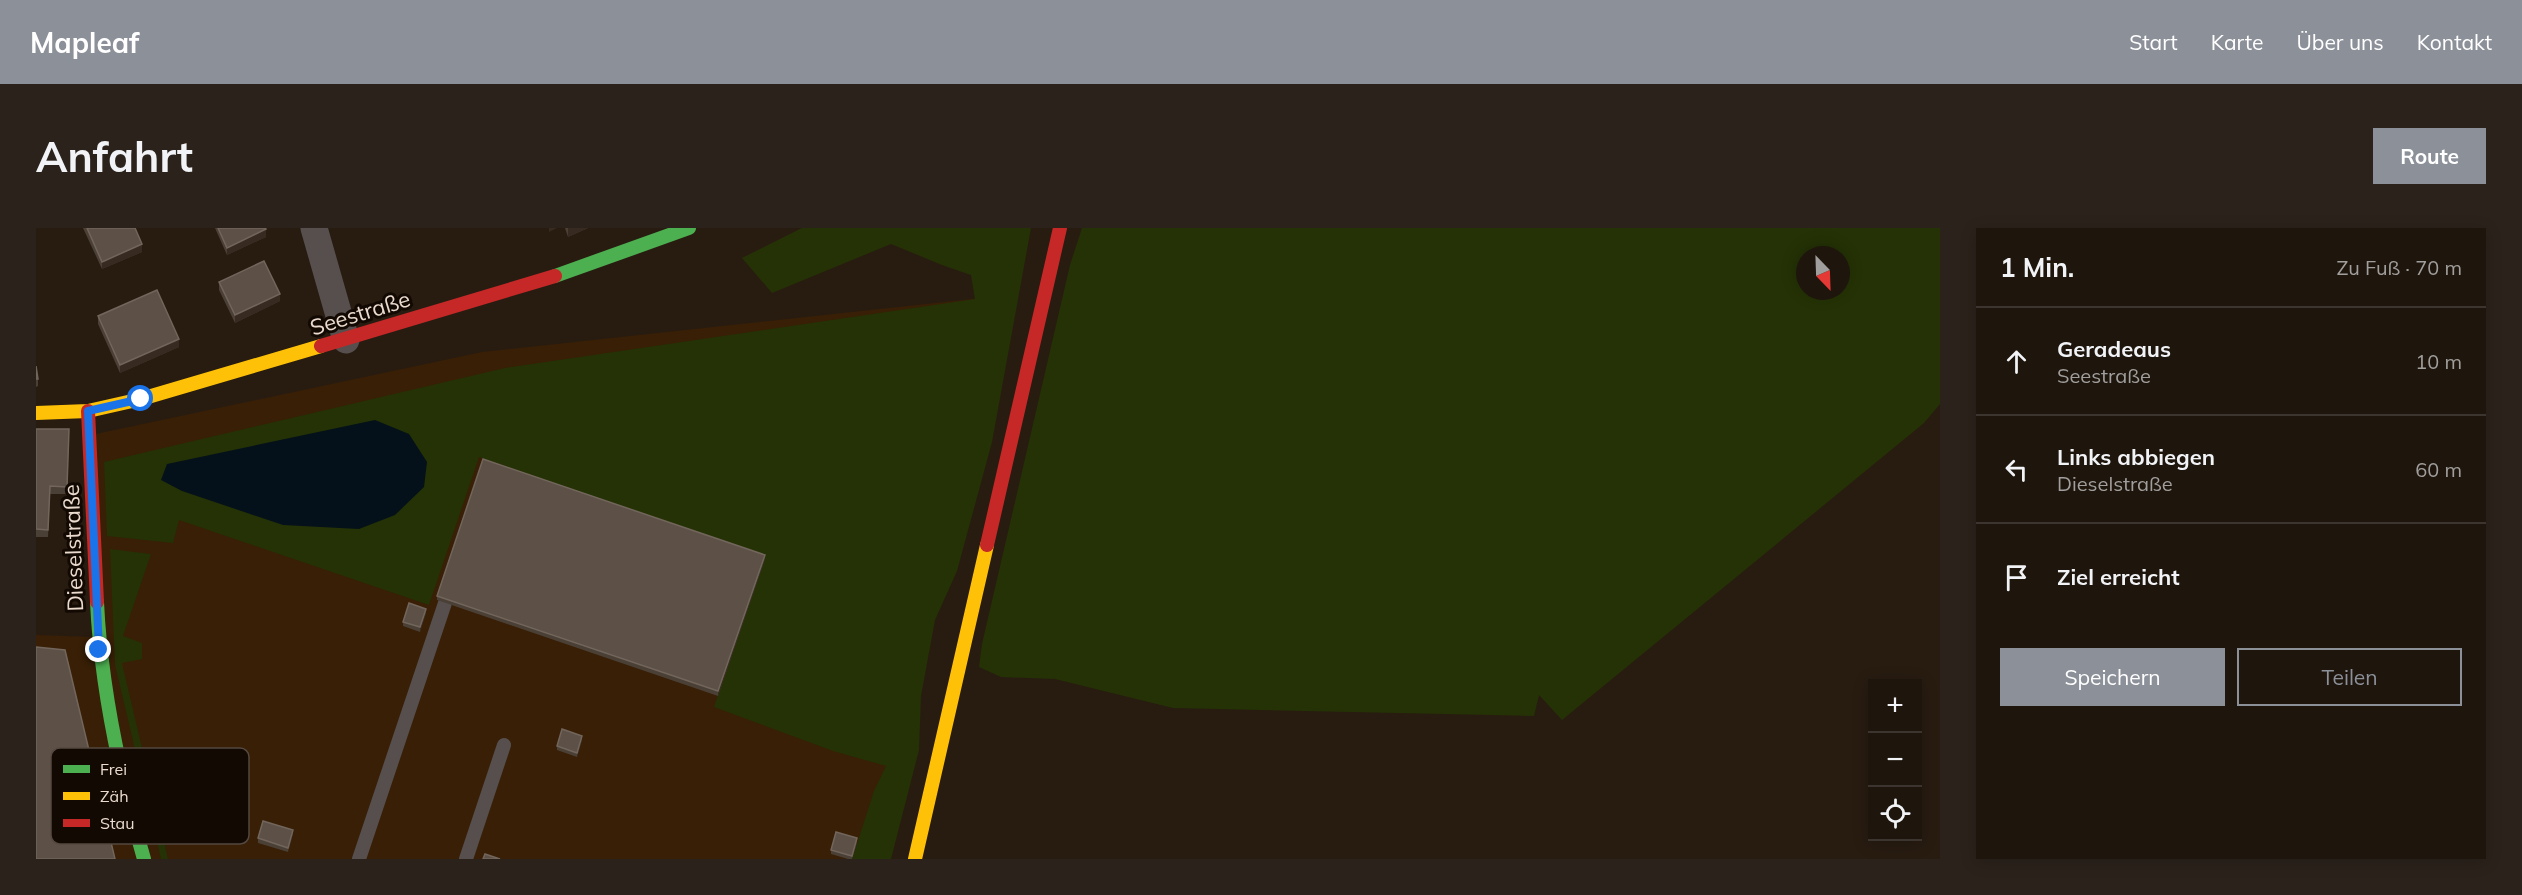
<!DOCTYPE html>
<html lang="de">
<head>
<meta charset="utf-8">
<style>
	body { margin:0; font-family:Mulish,sans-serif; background:#2b221b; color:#f1f3f6 }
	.controls { position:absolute; right:18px; bottom:18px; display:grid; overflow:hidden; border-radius:0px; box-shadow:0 3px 15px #0003 }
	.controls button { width:54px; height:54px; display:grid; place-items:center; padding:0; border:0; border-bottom:2px solid #3c342e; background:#1e150d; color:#f1f3f6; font:30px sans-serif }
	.compass { position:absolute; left:1760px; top:18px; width:54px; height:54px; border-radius:50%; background:#1e150d; box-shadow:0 3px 15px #0003; rotate:157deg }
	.stop { position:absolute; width:18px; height:18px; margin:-14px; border:4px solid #1a73e8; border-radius:50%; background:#fff }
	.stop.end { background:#1a73e8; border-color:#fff; box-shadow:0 2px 6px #0008 }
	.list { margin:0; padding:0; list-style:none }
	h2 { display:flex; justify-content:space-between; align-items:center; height:78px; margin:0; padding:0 24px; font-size:26px }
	h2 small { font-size:20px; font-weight:400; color:#a19f9d }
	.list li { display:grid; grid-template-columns:39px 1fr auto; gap:18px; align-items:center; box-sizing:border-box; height:108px; padding:0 24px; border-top:2px solid #3c342e }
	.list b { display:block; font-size:22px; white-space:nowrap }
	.list p { margin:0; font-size:20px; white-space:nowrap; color:#a19f9d }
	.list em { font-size:20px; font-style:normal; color:#a19f9d }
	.actions { display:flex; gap:12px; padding:18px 24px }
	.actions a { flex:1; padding:14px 0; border:2px solid #8c9099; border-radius:0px; text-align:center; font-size:21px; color:#8c9099 }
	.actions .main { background:#8c9099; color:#fff }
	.icon { flex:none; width:33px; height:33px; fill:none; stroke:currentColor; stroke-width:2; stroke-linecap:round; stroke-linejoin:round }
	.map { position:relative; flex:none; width:1904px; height:631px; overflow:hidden; border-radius:0px }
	header { display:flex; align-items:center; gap:36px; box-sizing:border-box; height:84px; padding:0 30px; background:#8c9099; color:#fff }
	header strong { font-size:28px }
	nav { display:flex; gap:33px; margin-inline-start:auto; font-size:21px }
	.intro { display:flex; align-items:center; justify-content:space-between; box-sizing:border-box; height:144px; padding:0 36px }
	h1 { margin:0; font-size:42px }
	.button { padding:15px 27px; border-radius:0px; background:#8c9099; color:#fff; font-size:21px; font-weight:700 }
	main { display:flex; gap:36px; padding:0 36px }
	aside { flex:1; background:#1e150d; border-radius:0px; box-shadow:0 3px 15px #0003 }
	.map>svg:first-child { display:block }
</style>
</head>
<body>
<header>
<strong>Mapleaf</strong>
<nav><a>Start</a><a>Karte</a><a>Über uns</a><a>Kontakt</a></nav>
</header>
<div class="intro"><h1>Anfahrt</h1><a class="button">Route</a></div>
<main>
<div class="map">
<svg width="1904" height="631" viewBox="0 0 1904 631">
	<rect width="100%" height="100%" fill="#281c11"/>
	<!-- built -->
	<path fill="#381f06" d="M964 68 840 631H0V407L57 409 55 207 446 124Z"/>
	<!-- green -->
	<path fill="#253205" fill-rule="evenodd" d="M766 0H995L956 214 921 343 899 392 885 468 883 522 855 631H816L838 563 850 538 797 523 678 479 728 331 443 229 393 377 143 292 137 315 71 308 68 234 469 140 939 71 935 47 906 37 855 16 736 65 706 30Z
		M1046 0H1904V176L1888 195 1526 492 1503 467 1498 488 1137 480 1019 451 965 449 943 439 946 416 1034 37ZM1769 27H1805V63H1769Z
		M74 321 115 326 87 408 106 415V431L86 435 132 631H125L79 437Z"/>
	<!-- water -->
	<path fill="#04111a" d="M339 192 373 206 391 234 388 259 359 287 323 301 247 297 146 263 125 252 131 236Z"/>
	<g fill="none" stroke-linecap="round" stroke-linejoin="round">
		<!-- lane -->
		<path stroke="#564f4e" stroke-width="14" d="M323 631 409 375
			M430 631 468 517"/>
		<!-- street -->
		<path stroke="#564f4e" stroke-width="27" d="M278 0 310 112"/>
		<!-- fast -->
		<path stroke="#4caf50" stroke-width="14" d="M519 48 653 0
			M61 374C65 460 84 548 108 631"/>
		<!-- slow -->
		<path stroke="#ffc107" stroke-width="14" d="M0 185 52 183 105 171 285 118
			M879 631 951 317"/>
		<!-- jam -->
		<path stroke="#c62828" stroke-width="14" d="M285 118 519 48
			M52 183 61 374
			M951 317 1024 0"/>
	</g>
	<!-- wall -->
	<path fill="#4b4036" d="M47 0H99L106 24 66 41Z
		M179 0H229L230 9 191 27Z
		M529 0H552L532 9Z
		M183 54 244 73 199 95 183 62Z
		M62 88 143 119 84 145 62 96Z
		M0 138 2 151V158L0 159Z
		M0 201H33L31 266H14L12 309H0Z
		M729 331 682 468 401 372V368Z
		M390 385 384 404 367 398V394Z
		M546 512 541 529 521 522V518Z
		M257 606 252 624 222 615V610Z
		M821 615 816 631H812L795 626V622Z"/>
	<!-- shaded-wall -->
	<path fill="#362a21" d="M513 0H521L513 4Z
		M532 0H552L532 9Z
		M230 1V9L191 27V20Z
		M106 16V24L66 41V34Z
		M244 66V73L199 95V87Z
		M143 111V119L84 145V137Z
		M729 327V331L682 468V463Z
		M390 381V385L384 404V399Z
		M546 508V512L541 529V525Z
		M257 602V606L252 624V620Z
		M821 610V615L816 631V628Z"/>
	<!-- building -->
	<path fill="#5c5047" stroke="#72665c" stroke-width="1.5" d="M51 0H99L106 16 66 34Z
		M182 0H229L230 1 191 20Z
		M228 33 244 66 199 87 183 54Z
		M121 62 143 111 84 137 62 88Z
		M0 138 2 151H0Z
		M0 201H33L31 259 14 258 12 302 0 301Z
		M447 231 729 327 682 463 401 368Z
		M373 375 390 381 384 399 367 394Z
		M0 419 29 422 79 631H0Z
		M526 501 546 508 541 525 521 518Z
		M227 593 257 602 252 620 222 610Z
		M800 604 821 610 816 628 795 622Z
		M449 626 464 631H447Z"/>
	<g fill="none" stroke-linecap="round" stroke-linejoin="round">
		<!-- route -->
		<path stroke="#1a73e8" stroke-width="8" d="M63 422 52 183 105 171"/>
	</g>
	<g text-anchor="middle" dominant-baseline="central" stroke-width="6" stroke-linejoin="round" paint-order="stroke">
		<!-- street labels -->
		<g font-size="22" fill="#eadbce" stroke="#130903">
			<text transform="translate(324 85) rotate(-17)">Seestraße</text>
			<text transform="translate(37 320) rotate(-92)">Dieselstraße</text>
		</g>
	</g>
	<!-- legend -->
	<rect x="15" y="520" width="198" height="96" rx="9" fill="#130903" stroke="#544840" stroke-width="1.5"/>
	<rect x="27" y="537" width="27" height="8" fill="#4caf50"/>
	<rect x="27" y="564" width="27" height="8" fill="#ffc107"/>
	<rect x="27" y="591" width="27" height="8" fill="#c62828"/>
	<g font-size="16" fill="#eadbce">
		<text x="64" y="547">Frei</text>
		<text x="64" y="574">Zäh</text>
		<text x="64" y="601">Stau</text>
	</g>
</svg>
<div class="controls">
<button>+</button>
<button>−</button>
<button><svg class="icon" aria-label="locate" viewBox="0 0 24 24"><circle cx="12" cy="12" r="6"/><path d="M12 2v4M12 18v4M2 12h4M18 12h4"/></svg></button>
</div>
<svg class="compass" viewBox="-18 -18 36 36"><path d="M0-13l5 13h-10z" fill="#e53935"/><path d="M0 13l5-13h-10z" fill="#a19f9d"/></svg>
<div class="stop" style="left:105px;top:171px"></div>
<div class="stop end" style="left:63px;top:422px"></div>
</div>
<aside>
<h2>1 Min.<small>Zu Fuß · 70 m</small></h2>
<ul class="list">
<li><svg class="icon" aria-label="ahead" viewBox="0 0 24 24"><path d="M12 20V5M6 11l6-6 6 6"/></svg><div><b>Geradeaus</b><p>Seestraße</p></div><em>10 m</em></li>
<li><svg class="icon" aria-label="left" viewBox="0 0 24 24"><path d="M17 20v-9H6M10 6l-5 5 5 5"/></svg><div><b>Links abbiegen</b><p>Dieselstraße</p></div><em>60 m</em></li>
<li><svg class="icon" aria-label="arrive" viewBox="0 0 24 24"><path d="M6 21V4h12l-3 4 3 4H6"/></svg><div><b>Ziel erreicht</b></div></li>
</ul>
<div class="actions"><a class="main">Speichern</a><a>Teilen</a></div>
</aside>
</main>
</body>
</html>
